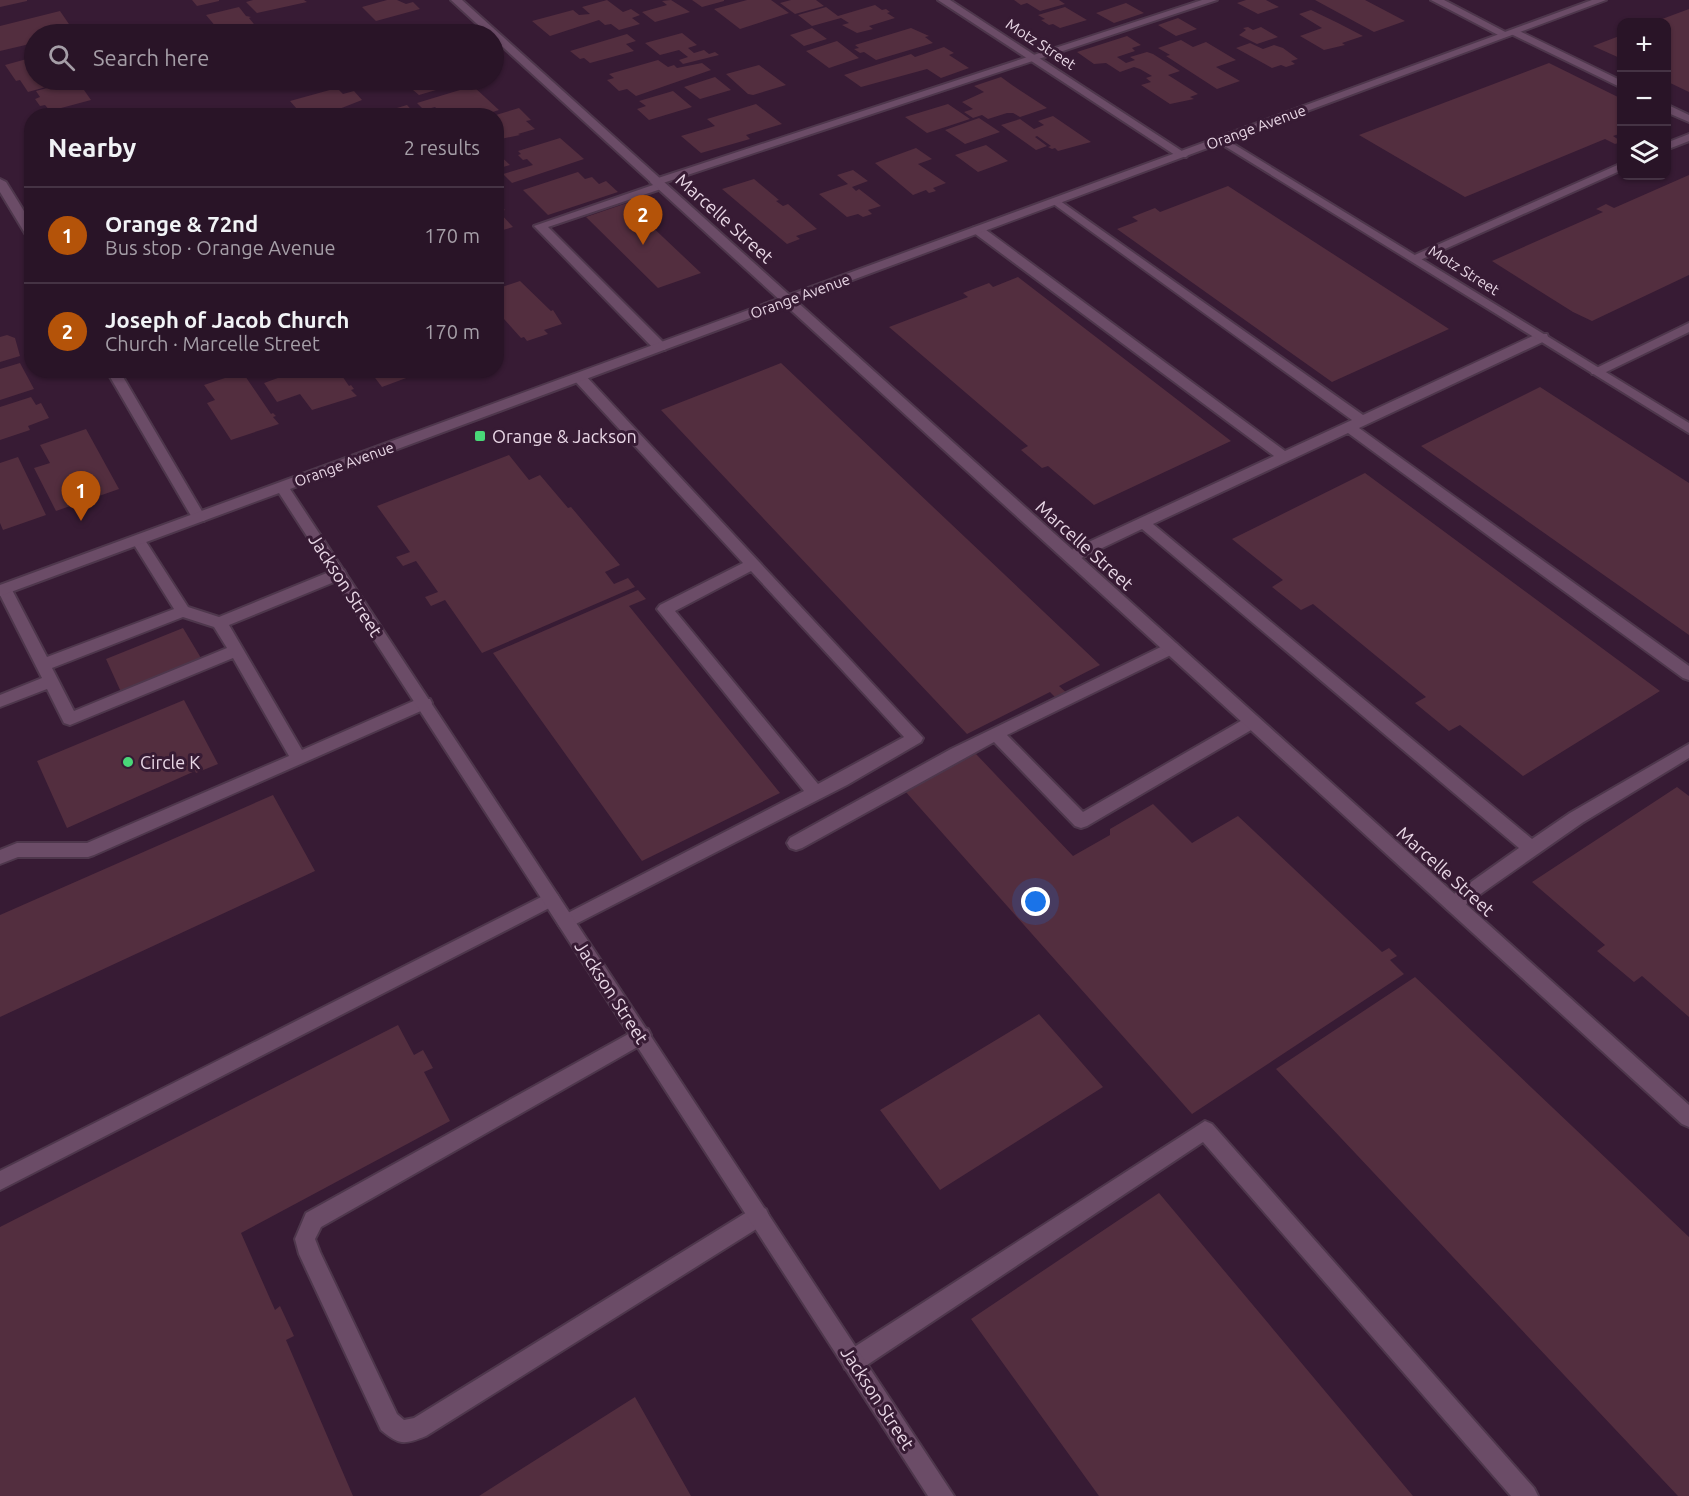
<!DOCTYPE html>
<html lang="en">
<head>
<meta charset="utf-8">
<style>
	body { margin:0; font-family:Ubuntu,sans-serif; background:#352133; color:#f1f3f6 }
	.controls { position:absolute; right:18px; top:18px; display:grid; overflow:hidden; border-radius:12px; box-shadow:0 2px 4px #0004 }
	.controls button { width:54px; height:54px; display:grid; place-items:center; padding:0; border:0; border-bottom:2px solid #453344; background:#291427; color:#f1f3f6; font:30px sans-serif }
	.you { position:absolute; left:1036px; top:902px; width:21px; height:21px; margin:-15px; border:4px solid #fff; border-radius:50%; background:#1a73e8; box-shadow:0 0 0 9px #1a73e833 }
	.badge { display:grid; place-items:center; width:39px; height:39px; border-radius:50%; background:#b45309; color:#fff; font-size:20px; font-weight:700 }
	.pin { position:absolute; translate:-50% -50px; filter:drop-shadow(0 2px 3px #0008) }
	.pin::after { content:''; position:absolute; top:32px; width:21px; height:18px; background:inherit; clip-path:polygon(0 0,100% 0,50% 100%) }
	.list { margin:0; padding:0; list-style:none }
	h2 { display:flex; justify-content:space-between; align-items:center; height:78px; margin:0; padding:0 24px; font-size:26px }
	h2 small { font-size:20px; font-weight:400; color:#a59ea7 }
	.list li { display:grid; grid-template-columns:39px 1fr auto; gap:18px; align-items:center; box-sizing:border-box; height:96px; padding:0 24px; border-top:2px solid #453344 }
	.list b { display:block; font-size:22px; white-space:nowrap }
	.list p { margin:0; font-size:20px; white-space:nowrap; color:#a59ea7 }
	.list em { font-size:20px; font-style:normal; color:#a59ea7 }
	.icon { flex:none; width:33px; height:33px; fill:none; stroke:currentColor; stroke-width:2; stroke-linecap:round; stroke-linejoin:round }
	.map { position:relative; flex:none; width:1689px; height:1496px; overflow:hidden }
	.search { position:absolute; background:#291427; box-shadow:0 2px 4px #0004; left:24px; top:24px; width:480px; height:66px; display:flex; align-items:center; gap:15px; box-sizing:border-box; padding:0 21px; border-radius:33px; color:#a59ea7; font-size:22px }
	.panel { position:absolute; background:#291427; box-shadow:0 2px 4px #0004; left:24px; top:108px; width:480px; height:270px; border-radius:24px }
	.map>svg:first-child { display:block }
</style>
</head>
<body>
<div class="map">
<svg width="1689" height="1496" viewBox="0 0 1689 1496">
	<rect width="100%" height="100%" fill="#371b34"/>
	<!-- building -->
	<path fill="#532e3f" d="M0 0H27V1L0 7Z
		M192 0H219V1L197 6Z
		M253 0H304L307 2 257 13 246 2Z
		M387 0H397L406 4 413 2 420 9 376 21 362 7Z
		M607 0 623 12 631 9 640 15 632 18 640 24 619 30 611 24 605 25 599 20 550 36 532 21 573 10 579 15 590 14 582 7Z
		M671 0 690 12 655 22 642 12 667 5 662 1Z
		M692 0H724V1L702 7Z
		M747 0H771L789 13 740 29 714 9Z
		M791 0H816L824 6 795 14 780 3Z
		M1014 0H1059L1065 4 1040 11 1027 3 1021 5Z
		M1246 0H1266L1279 7 1258 14 1237 3Z
		M1315 0H1365L1405 21 1374 32Z
		M1126 3 1144 13 1114 23 1096 13Z
		M875 5 882 10 886 9 890 12 887 13 895 18 869 26 873 29 857 33 842 25 849 23 841 18 812 26 798 15 826 7 838 16Z
		M239 7 246 16 251 17 249 18 259 30 243 34H222L206 15Z
		M1065 7 1087 20 1060 28 1053 24 1049 25 1041 20 1045 19 1038 15Z
		M1689 9V92L1666 81V22H1654Z
		M1311 10 1338 23 1363 36 1342 43 1345 45 1324 50 1300 36 1322 28 1299 14Z
		M60 11 71 27 61 30 63 33 34 34V43L0 51V26Z
		M1178 18 1197 29 1176 36 1158 25Z
		M337 25 350 34H305L323 29 321 28Z
		M1248 27 1253 30 1261 27 1278 37 1257 44 1239 35 1246 30 1243 28Z
		M812 28 827 39 804 46 790 35Z
		M911 28 929 36 925 37 933 43 876 60 864 52 860 53 854 49 859 48 855 45Z
		M682 33 697 45 688 48 694 53 704 50 709 54 715 52 719 55 683 64 679 60 688 57 679 50 660 55 645 43Z
		M627 34 636 41 626 44 634 51 590 63 584 58 580 59 570 51Z
		M1622 35V59L1593 46Z
		M1127 36 1141 45 1132 48 1135 51 1117 57 1126 63 1135 60 1130 57 1147 52 1153 54 1180 71 1168 75 1198 94 1190 97 1194 99 1170 104 1141 85 1151 82 1146 78 1152 76 1140 69 1134 67 1120 72 1106 63 1094 64 1077 52Z
		M1181 40 1193 47 1206 42 1236 60 1216 67 1240 81 1217 89 1166 56 1170 55 1158 48Z
		M837 41 859 58 829 68 806 51Z
		M1250 43 1263 49 1274 45 1283 48 1298 59 1291 61 1295 64 1286 67 1281 65 1272 68 1236 48Z
		M944 47 954 53 949 55 969 68 941 78 927 69 861 87 844 75 911 54 915 57Z
		M34 57V80H41L46 87 28 92 20 80 16 81 5 65Z
		M658 60 668 67 674 65 677 68 702 63 711 70 636 96 627 89 619 91 607 80 614 78 609 74Z
		M1549 63 1622 99V133L1613 136 1622 142 1615 144 1605 139 1465 197 1359 135Z
		M759 65 786 85 753 95 748 94 726 74Z
		M715 77 731 90 700 99 684 87Z
		M1001 77 1012 85 1047 108 1020 117 1013 113H1007L988 119 982 115 973 118 964 112 973 109 962 102 984 92 974 86Z
		M77 80 91 100 50 111 45 105 40 106 35 99 40 97 36 91Z
		M419 80H470L419 95 407 85H409L408 83Z
		M473 86 499 110 480 116H444L435 107 424 110 417 103Z
		M337 88 343 94 354 91 362 100 329 113 316 116H303L290 101Z
		M673 91 692 107 649 120 637 109 646 106 639 101Z
		M756 104 782 124 746 135 750 139 701 153 681 136 715 126 707 119Z
		M948 104 970 119 927 133 905 117Z
		M407 105 417 116H382L380 113Z
		M143 108 146 113 159 109 163 114 119 116Z
		M519 108 531 120 526 121 535 129 518 134 520 135 496 140V115Z
		M1053 116 1091 142 1058 151 1055 148 1052 149 1048 147 1051 146 1037 136 1035 137 1047 146 1036 150 1001 125 1020 119 1034 129 1044 125 1038 121Z
		M979 118 1000 132 965 144 945 130Z
		M560 138 584 159 512 183 503 174 533 165 527 159 523 160 518 155 521 154 518 151Z
		M986 145 1008 161 978 172 955 155Z
		M916 148 932 159 918 164 946 183 933 188 936 191 929 193 926 190 913 195 875 163Z
		M496 152 510 165 496 169Z
		M853 170 868 181 852 187 856 191 859 189 881 206 868 210 872 214 863 217 858 214 847 217 819 194 848 184 837 175Z
		M578 172 585 179 592 177 599 184 606 181 618 192 548 215 523 190Z
		M1689 175V275L1592 321 1573 312 1492 261 1603 212 1596 209 1606 204 1614 208Z
		M754 179 779 200 776 201 783 206 788 204 817 229 796 236 800 239 787 244 722 189Z
		M1228 186 1449 329 1332 382 1117 229 1138 221 1132 217 1155 208 1160 212Z
		M496 201 505 210 499 212 513 227 496 232Z
		M627 203 701 273 658 288 586 217Z
		M1018 277 1231 441 1094 505 1048 466 1042 468 1021 450 1028 446 889 327 968 297 963 293 989 283 993 287Z
		M520 281 551 311 553 310 562 324 544 330 548 334 527 341 524 337 521 338 496 310V289Z
		M7 335 15 338 20 356 0 362V337Z
		M20 363 34 389 0 400V369Z
		M781 363 1100 665 1059 686 1069 695 1059 701 1050 692 967 734 661 410Z
		M228 370H241L271 414 273 413 276 416 273 417 279 424 231 440 207 403 215 400 204 385 225 378 222 373Z
		M300 370H338L349 386 351 385 354 389 351 390 357 396 312 410 300 394 277 402 264 383Z
		M369 370H425V371L382 387Z
		M1540 387 1689 483V635L1421 446Z
		M31 397 36 405 41 403 49 418 28 426 30 430 0 440V407Z
		M86 429 119 489 56 511 34 468 50 463 40 445Z
		M509 455 529 480 540 475 568 508 571 507 620 565 605 572 614 584 628 578 635 587 482 653 445 600 431 606 425 597 438 592 416 561 403 566 396 557 410 552 377 506Z
		M18 457 46 515 3 530 0 523V463Z
		M1365 473 1660 691 1523 776 1460 725 1449 731 1415 703 1426 697 1313 604 1301 610 1272 587 1283 580 1232 539Z
		M638 590 646 599 629 606 780 793 642 861 493 653Z
		M183 628 201 658 121 692 106 659Z
		M184 700 218 764 196 773 195 771 67 828 37 761Z
		M976 754 1073 856 1110 835V829L1153 804 1192 843 1238 816 1382 952 1389 948 1397 956 1390 960 1404 974 1192 1114 905 791Z
		M1677 787 1689 796V1017L1642 976 1634 982 1597 951 1605 945 1532 882Z
		M273 795 315 871 0 1017V915Z
		M1415 977 1689 1237V1496H1678L1276 1069Z
		M1039 1014 1103 1087 940 1190 880 1110Z
		M398 1025 414 1055 423 1050 433 1068 424 1072 450 1121 241 1233 275 1310 280 1306 294 1336 286 1340 353 1496H0V1227Z
		M1159 1193 1413 1496H1099L971 1319Z
		M635 1397 691 1496H479Z"/>
	<g fill="none" stroke-linecap="round" stroke-linejoin="round">
		<!-- service casing -->
		<g stroke="#4e374c" stroke-width="4">
			<path id="service" d="M1202 0H1217L663 183 666 186 664 188 548 227 665 344 666 347 665 350H655L534 226 653 185 650 182 652 180Z
				M1515 29 1622 81V88L1511 34 1510 32Z
				M1666 104 1689 115V122L1666 112Z
				M1689 134V141L1666 150V143Z
				M1622 163V170L1418 261 1414 262 1408 258Z
				M1056 198 1363 415 1537 334H1547L1548 337 1547 340 1359 428 1689 666V680L1683 678 1348 433 1153 524 1532 839 1570 813 1689 744V758L1582 823 1459 909 1453 911 1447 909 1444 904 1447 899 1519 848 1142 529 1075 561 1070 562 1063 557 1065 553 1274 456 974 233V227H982L1285 451 1352 420 1052 203V199Z
				M1689 323V332L1602 374H1592L1590 371Z
				M579 373 584 374 923 738 921 742 847 785 566 929 560 927 557 922 560 917 804 791 657 609 660 605 743 563 574 380 572 377ZM751 571 904 737 818 784 675 611Z
				M138 535 143 537 188 607 219 617 334 570H344L346 574 344 578 229 625 302 750 418 699H430L432 703 430 707 94 855 88 857H18L0 864V850L17 843H87L289 756 233 658 70 725 64 723 47 689 0 707V695L42 678 0 595V586H10L47 657 174 609 131 540ZM183 617 214 627 227 648 74 711 52 668Z
				M1171 642 1177 644 1179 648 1177 652 1007 735 1083 812 1246 718H1258L1260 722 1258 726 1087 826 1081 828 1075 826 994 742 802 848 796 850 790 848 787 843 790 838 951 749Z
				M551 892 557 894 560 899 557 904 0 1190V1171Z
				M641 1027 648 1029 651 1035 648 1041 321 1227 315 1239 320 1252 397 1414 404 1420 414 1418 752 1209 759 1206 766 1209 769 1216 766 1223 426 1436C404 1445 399 1445 381 1430L299 1254 295 1239 306 1213Z
				M1205 1121 1212 1124 1534 1488 1538 1496H1511L1203 1142 861 1369 853 1372 845 1369 842 1361 845 1353Z"/>
		</g>
		<!-- minor casing -->
		<g stroke="#4e374c" stroke-width="4">
			<path id="minor" d="M451 0H462L1689 1105V1127L1682 1124 494 39V34H488Z
				M938 0H950L1188 155 1186 157H1178Z
				M1431 0H1444L1511 35 1502 37Z
				M1222 137 1689 423V433L1218 142V138Z
				M0 179 6 182 32 224V238L26 235 0 192Z
				M106 370H119L206 518 204 521H194Z"/>
		</g>
		<!-- tertiary casing -->
		<g stroke="#4e374c" stroke-width="4">
			<path id="tertiary" d="M1592 0H1606L290 489 954 1496H928L279 493 0 596V585Z"/>
		</g>
		<!-- service -->
		<use href="#service" fill="#6b4c67" fill-rule="evenodd"/>
		<!-- minor -->
		<use href="#minor" fill="#6b4c67" fill-rule="evenodd"/>
		<!-- tertiary -->
		<use href="#tertiary" fill="#6b4c67" fill-rule="evenodd"/>
	</g>
	<!-- markers -->
	<g fill="#49d778" stroke="#371b34" stroke-width="2">
		<rect x="474" y="430" width="12" height="12" rx="3"/>
		<circle cx="128" cy="762" r="6"/>
	</g>
	<g text-anchor="middle" dominant-baseline="central" stroke-width="6" stroke-linejoin="round" paint-order="stroke">
		<!-- far-street labels -->
		<g font-size="15" fill="#e9d7e6" stroke="#371b34">
			<text transform="translate(1041 44) rotate(33)">Motz Street</text>
			<text transform="translate(1256 127) rotate(-20)">Orange Avenue</text>
			<text transform="translate(1464 270) rotate(32)">Motz Street</text>
			<text transform="translate(800 296) rotate(-20)">Orange Avenue</text>
			<text transform="translate(344 464) rotate(-20)">Orange Avenue</text>
		</g>
		<!-- street labels -->
		<g font-size="18" fill="#e9d7e6" stroke="#371b34">
			<text transform="translate(725 218) rotate(42)">Marcelle Street</text>
			<text transform="translate(1085 545) rotate(42)">Marcelle Street</text>
			<text transform="translate(346 585) rotate(57)">Jackson Street</text>
			<text transform="translate(1446 871) rotate(42)">Marcelle Street</text>
			<text transform="translate(612 992) rotate(57)">Jackson Street</text>
			<text transform="translate(878 1398) rotate(57)">Jackson Street</text>
		</g>
		<!-- poi labels -->
		<g font-size="18" fill="#e9d7e6" stroke="#371b34" text-anchor="start">
			<text x="492" y="436">Orange &amp; Jackson</text>
			<text x="140" y="762">Circle K</text>
		</g>
	</g>
</svg>
<div class="controls">
<button>+</button>
<button>−</button>
<button><svg class="icon" aria-label="layers" viewBox="0 0 24 24"><path d="M12 4l9 5-9 5-9-5zM3 14l9 5 9-5"/></svg></button>
</div>
<div class="you"></div>
<div class="pin badge" style="left:81px;top:521px">1</div>
<div class="pin badge" style="left:643px;top:245px">2</div>
<div class="search"><svg class="icon" aria-label="search" viewBox="0 0 24 24"><circle cx="10" cy="10" r="6"/><path d="M15 15l6 6"/></svg>Search here</div>
<section class="panel">
<h2>Nearby<small>2 results</small></h2>
<ul class="list">
<li><span class="badge">1</span><div><b>Orange &amp; 72nd</b><p>Bus stop · Orange Avenue</p></div><em>170 m</em></li>
<li><span class="badge">2</span><div><b>Joseph of Jacob Church</b><p>Church · Marcelle Street</p></div><em>170 m</em></li>
</ul>
</section>
</div>
</body>
</html>
